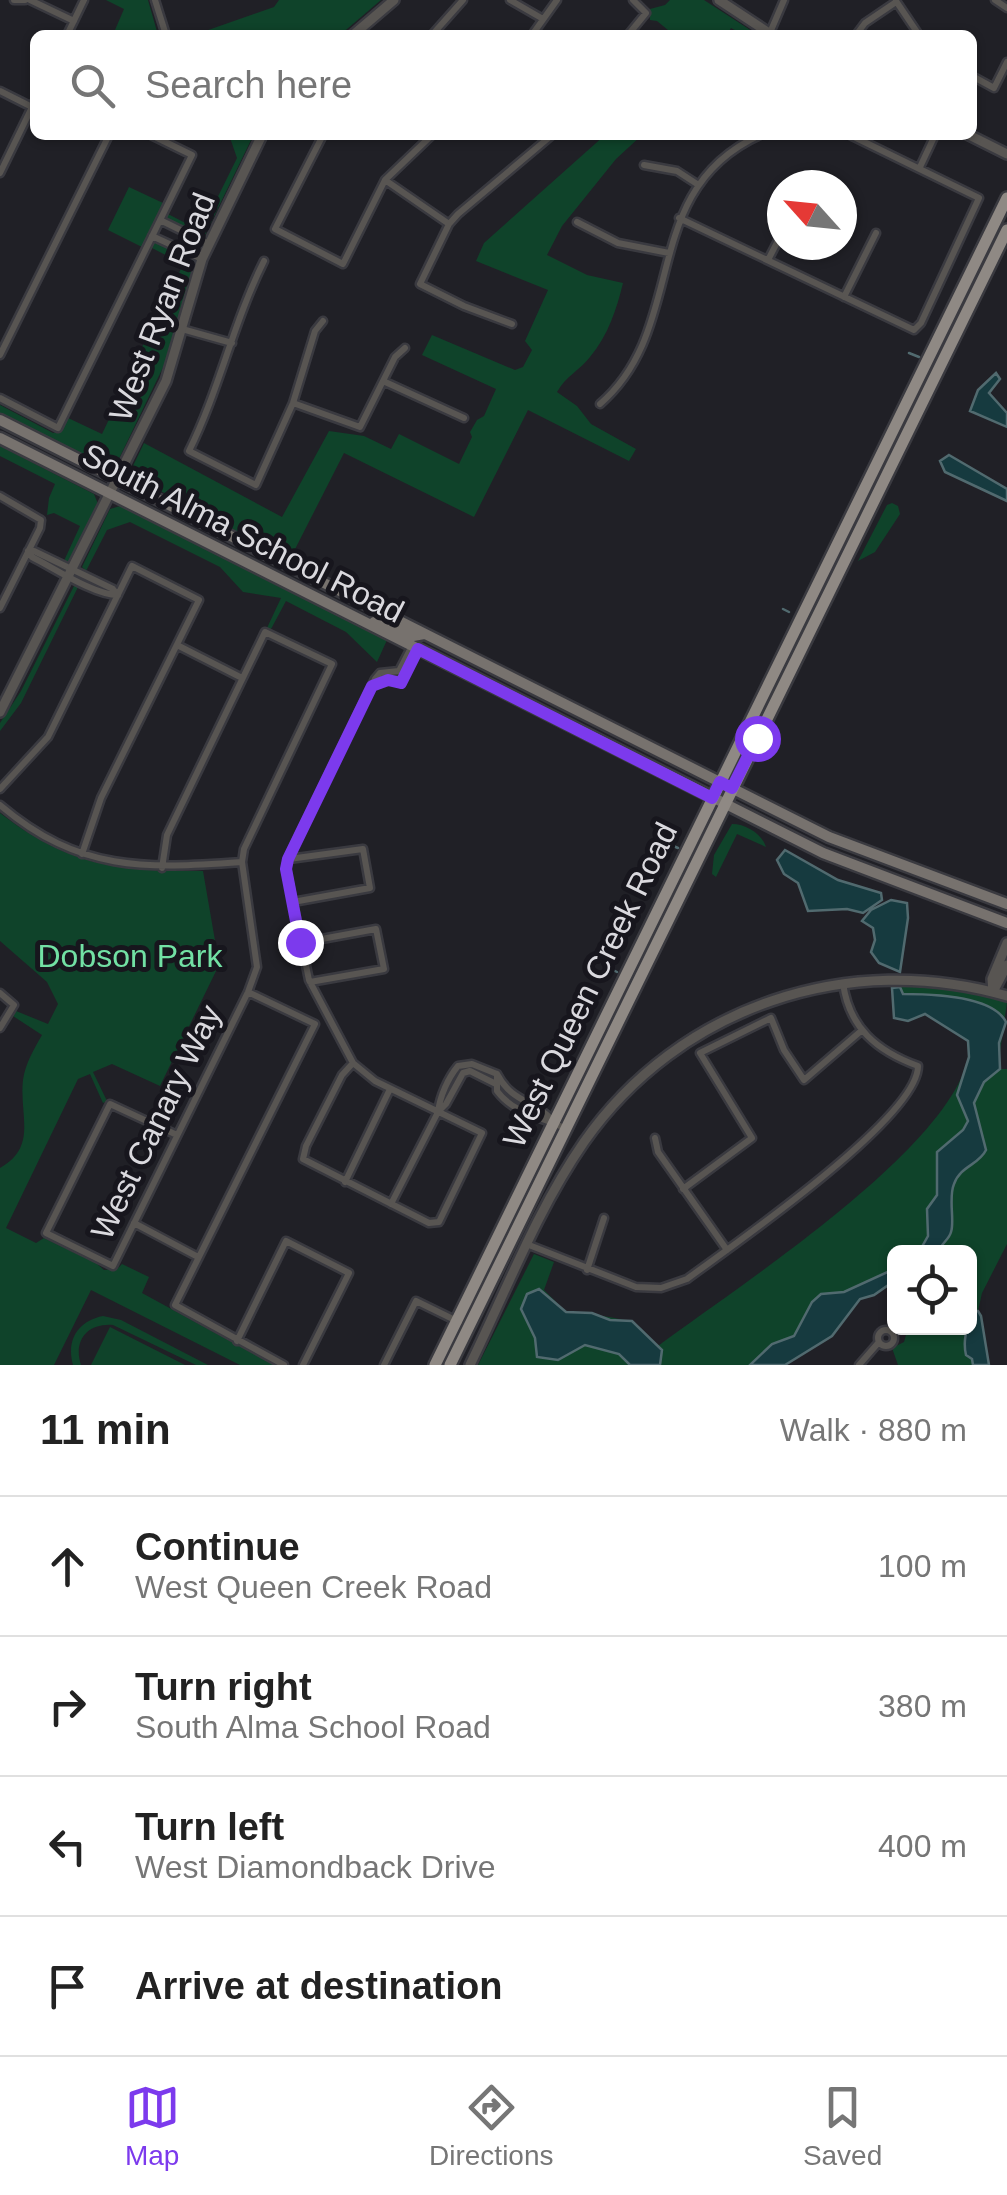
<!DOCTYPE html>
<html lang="en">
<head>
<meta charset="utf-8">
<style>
	body { margin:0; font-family:Arial,sans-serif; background:#f6f6f6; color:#222 }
	.controls { position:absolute; right:30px; bottom:30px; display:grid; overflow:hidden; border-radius:15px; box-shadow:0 2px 8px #0004 }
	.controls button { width:90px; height:90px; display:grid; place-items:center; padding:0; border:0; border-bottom:2px solid #e0e0e0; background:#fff; color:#222; font:50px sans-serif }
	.compass { position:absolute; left:767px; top:170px; width:90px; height:90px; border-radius:50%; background:#fff; box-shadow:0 2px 8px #0004; rotate:297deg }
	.stop { position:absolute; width:30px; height:30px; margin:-22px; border:8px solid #7c3aed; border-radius:50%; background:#fff }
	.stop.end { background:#7c3aed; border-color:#fff; box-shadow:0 2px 10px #0008 }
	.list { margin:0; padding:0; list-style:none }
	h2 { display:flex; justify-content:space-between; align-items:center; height:130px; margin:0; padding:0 40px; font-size:42px }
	h2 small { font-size:32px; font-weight:400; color:#767676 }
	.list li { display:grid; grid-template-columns:65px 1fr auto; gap:30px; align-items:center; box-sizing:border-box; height:140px; padding:0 40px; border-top:2px solid #e0e0e0 }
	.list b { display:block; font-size:38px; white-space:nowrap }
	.list p { margin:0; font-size:32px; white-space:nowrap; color:#767676 }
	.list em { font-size:32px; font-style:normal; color:#767676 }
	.icon { flex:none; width:55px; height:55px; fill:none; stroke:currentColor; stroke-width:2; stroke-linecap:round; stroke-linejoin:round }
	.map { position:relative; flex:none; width:1007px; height:1365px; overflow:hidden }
	.search { position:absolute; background:#fff; box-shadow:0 2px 8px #0004; left:30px; right:30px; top:30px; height:110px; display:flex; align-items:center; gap:25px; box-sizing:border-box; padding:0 35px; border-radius:15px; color:#767676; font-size:38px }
	.sheet { height:690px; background:#fff }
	nav { display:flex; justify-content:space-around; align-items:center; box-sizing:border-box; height:140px; border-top:2px solid #e0e0e0; background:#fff; font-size:28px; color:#767676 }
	nav a { display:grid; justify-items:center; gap:5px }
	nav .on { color:#7c3aed }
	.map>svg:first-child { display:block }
</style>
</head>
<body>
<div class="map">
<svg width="1007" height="1365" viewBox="0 0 1007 1365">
	<rect width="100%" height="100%" fill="#202026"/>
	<!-- green -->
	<path fill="#0f432a" d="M106 0H148L158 35H124L115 30 124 9Z
		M279 0H381L340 35H194L274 7Z
		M670 0H704L758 35H744L731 28 727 35H674L657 21 650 20V9L665 5Z
		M229 135H251L252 138 205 235 198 236 167 220 166 213 201 231 237 158Z
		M605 135H642L616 159 562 226 547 255 587 275 623 283C617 308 608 336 590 357 580 370 566 376 557 392L577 406 591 424 636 449 629 461 528 410 474 517 344 453 290 559 132 476 131 470 144 443 282 517 329 431 364 436 391 449 399 434 459 464 472 437 470 432 477 420 484 416 496 389 422 355 432 335 515 370 523 367 532 350 525 341 548 290 476 261 484 243Z
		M129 187 163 203 142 247 108 230Z
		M153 243C166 243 186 251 194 262L169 355 115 467 108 469 0 415V405L53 433 62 430 66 417 102 434 112 413 110 411 144 350 142 347 152 326 155 327 183 264 150 247Z
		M0 446 94 494 98 504 70 560 63 563 80 526 54 513 47 515 49 498 55 484 0 456Z
		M892 503 898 506 900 514 875 552 858 561 887 505Z
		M120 506 387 640 377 662 346 632 286 601 271 629 267 628 281 598 243 592 220 567 130 522 107 530 86 571 82 567 110 509Z
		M79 585 21 703 0 731V723L21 691 74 586Z
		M0 813C69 866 119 872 203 871L218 958 217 969 160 1086 112 1064 93 1072 107 1101 103 1103 90 1074 78 1079 6 1228 36 1243 44 1238 96 1263 104 1270 117 1269 122 1264 149 1277 142 1293 274 1365H240L91 1290 54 1365H0V1168C38 1147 19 1115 23 1080 25 1064 34 1049 42 1035L13 1016 16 1011 48 1024 58 1004 47 982 0 941Z
		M732 824C746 824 762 834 766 847L737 834 716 877 712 874 714 855Z
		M891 984 951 987 1007 1002 999 1059 1000 1069H1007V1244L982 1293 978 1311 989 1365H898L892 1348 904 1342 908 1328H970V1252H894V1281L874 1295 860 1299 832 1336 785 1365H478L534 1254 554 1262 544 1290 566 1312C579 1312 623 1318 633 1323 642 1327 650 1339 658 1346 740 1285 935 1159 966 1066 969 1059 972 1051 969 1044 963 1030 938 1021 925 1014L908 1021 894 1018Z
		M103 1316 121 1320 208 1365H196L113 1325C87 1323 73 1341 81 1365H73C66 1340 78 1321 103 1316Z
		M110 1327 185 1365H91Z"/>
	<!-- water -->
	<path fill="#163a3f" stroke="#516a6f" stroke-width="2.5" d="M996 373 1000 379 989 393 1007 413V427L970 411 978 390Z
		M949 455 1007 489V501L945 472 940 461Z
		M785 850 838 880 881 893 882 900 863 913 847 909 808 911 798 883 784 874 777 860Z
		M891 900 907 903 908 918 900 972 879 963 871 952 875 940 873 928 862 921 871 910Z
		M900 987 903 994C931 994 993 996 1006 1022L999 1043 1000 1069 984 1082 974 1103 986 1150C979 1165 960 1166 954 1184 948 1198 955 1221 951 1232 949 1240 941 1243 939 1252H919L928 1236 927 1209 937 1195V1152L963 1130 968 1121 957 1095 969 1057 968 1041 925 1014 908 1021 894 1018 892 988Z
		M894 1269V1281L874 1295 860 1299 832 1336 785 1365H750L772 1344 794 1336 812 1302 821 1294 844 1292Z
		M539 1289 566 1312 592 1313 610 1320 632 1321 662 1350 660 1365H630L619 1354 585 1345 558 1360 537 1357 535 1338 521 1309 527 1294Z
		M970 1311H978L981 1316 989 1365H973L972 1359 966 1355C962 1338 969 1326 970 1311Z"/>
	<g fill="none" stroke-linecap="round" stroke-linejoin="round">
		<!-- stream -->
		<path stroke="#516a6f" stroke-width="2.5" d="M909 353 919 357
			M783 609 789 612
			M671 845 678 848
			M609 968 617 972"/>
		<!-- minor casing -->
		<g stroke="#3a3a40" stroke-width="11">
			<path id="minor" d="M14 0H25
				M30 0 74 21
				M155 0 166 35
				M510 0 543 19
				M995 0 1007 8
				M896 1 919 35
				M67 35 84 0
				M432 35 463 0
				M532 35 557 0
				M628 35 646 13 633 0
				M769 35 784 0
				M856 35 865 23 896 2
				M972 76 994 88 1007 62
				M0 91 32 107
				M323 135 275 229 343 264 385 180 432 135
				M644 165 677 171 697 184
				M920 167 935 135
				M0 173 35 101
				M385 180 449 224
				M679 218 914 330 921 323 979 198 850 135
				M160 220 209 244
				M577 222 618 243 669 253
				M152 236 202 259
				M768 260 782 233
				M264 261C233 323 220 388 189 451L256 485 293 403 315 331 323 321
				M844 297 876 233
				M512 324 464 306 420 284 449 224 458 214 552 135
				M182 329 232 343
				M0 355 109 135
				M383 381 464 418
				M0 398 58 428 192 155 151 135
				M293 403 360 427 395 357 405 348
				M600 404C690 326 637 191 760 135
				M0 496 41 520 40 528 0 608
				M28 551 32 557C54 568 94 595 118 595
				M28 551H34L113 589 117 594
				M177 645 242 678
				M374 685 391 680 401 683 417 649
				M0 789 48 737 132 566 199 600 101 798 82 854
				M0 805C79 872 145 869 242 862
				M289 859 363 849 370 888 293 902
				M162 868 167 835 265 632 332 664 244 849 242 862 257 967 248 992 113 1266 46 1233 110 1104 177 1135
				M300 943 376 929 384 969 310 982
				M248 992 315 1024 175 1305 284 1365
				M0 993 14 1005 0 1028
				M353 1063 342 1075 306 1146 303 1159 429 1223 439 1222 482 1133 375 1081 353 1063 309 980 286 869 288 859 375 679 380 673 399 671 412 646
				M497 1074V1091C515 1115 542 1116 566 1129
				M497 1074C513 1104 534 1099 553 1121
				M439 1111 446 1104 463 1073 470 1071 496 1084
				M655 1138 658 1152 727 1250
				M345 1182 390 1089
				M683 1189 752 1138 700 1053 771 1018 784 1050 804 1080 861 1031
				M391 1204 438 1112C440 1096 448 1078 458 1066L472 1064 497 1074
				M134 1223 198 1257
				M529 1245 636 1287 661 1288 687 1279C733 1245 918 1118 918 1066 877 1051 849 1028 843 983
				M587 1270 604 1218
				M878 1338a8 8 0 1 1 16 0a8 8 0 1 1-16 0Z
				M237 1341 286 1241 349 1273 303 1365
				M384 1365 416 1301 459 1322
				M859 1365 879 1342"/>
		</g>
		<!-- tertiary casing -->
		<g stroke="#3a3a40" stroke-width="14">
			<path id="tertiary" d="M719 0 772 35
				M353 35 394 0
				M969 135 1007 154
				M0 712 166 381 202 259 262 135
				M993 992 992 979 1007 943
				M993 992 1007 965
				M470 1365C506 1291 537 1210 584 1142 679 1006 850 950 1007 996"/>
		</g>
		<!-- secondary casing -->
		<g stroke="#3a3a40" stroke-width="15">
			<path id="secondary" d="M0 420 829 837 1007 904
				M0 438 823 853 1007 923
				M374 622 413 636 424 634"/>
		</g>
		<!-- primary casing -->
		<g stroke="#3a3a40" stroke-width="16">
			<path id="primary" d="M435 1365 1007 198
				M450 1365 1007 230"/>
		</g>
		<!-- minor -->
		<use href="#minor" stroke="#585552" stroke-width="6"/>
		<!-- tertiary -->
		<use href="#tertiary" stroke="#585552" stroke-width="9"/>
		<!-- secondary -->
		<use href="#secondary" stroke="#77726e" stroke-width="10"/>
		<!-- primary -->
		<use href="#primary" stroke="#8f8984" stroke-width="11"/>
	</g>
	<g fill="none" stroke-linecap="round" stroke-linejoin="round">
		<!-- route -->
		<path stroke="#7c3aed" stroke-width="12" d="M300 942 286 869 288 859 372 686 388 680 401 683 418 649 712 798 720 782 732 788 757 738"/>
	</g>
	<g text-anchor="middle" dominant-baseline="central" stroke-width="10" stroke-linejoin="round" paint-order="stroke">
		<!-- street labels -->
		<g font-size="32" fill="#dad9de" stroke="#17161d">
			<text transform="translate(162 307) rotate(-69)">West Ryan Road</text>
			<text transform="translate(243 533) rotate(27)">South Alma School Road</text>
			<text transform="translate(590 985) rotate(-64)">West Queen Creek Road</text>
			<text transform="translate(156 1122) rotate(-64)">West Canary Way</text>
		</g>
		<!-- park labels -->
		<g font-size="32" fill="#72e1a4" stroke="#17161d">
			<text x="130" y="956">Dobson Park</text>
		</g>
	</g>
</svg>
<div class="controls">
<button><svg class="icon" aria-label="locate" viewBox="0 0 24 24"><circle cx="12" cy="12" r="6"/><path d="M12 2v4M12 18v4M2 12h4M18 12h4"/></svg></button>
</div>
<svg class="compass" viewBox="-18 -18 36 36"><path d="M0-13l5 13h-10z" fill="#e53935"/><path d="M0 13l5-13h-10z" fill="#767676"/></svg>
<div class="stop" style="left:757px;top:738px"></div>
<div class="stop end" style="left:300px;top:942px"></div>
<div class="search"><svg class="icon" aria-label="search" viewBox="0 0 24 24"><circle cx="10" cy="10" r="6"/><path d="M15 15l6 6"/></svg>Search here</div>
</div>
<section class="sheet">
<h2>11 min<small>Walk · 880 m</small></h2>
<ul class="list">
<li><svg class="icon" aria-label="ahead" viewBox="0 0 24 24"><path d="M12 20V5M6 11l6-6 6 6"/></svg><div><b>Continue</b><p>West Queen Creek Road</p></div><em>100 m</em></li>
<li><svg class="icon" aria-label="right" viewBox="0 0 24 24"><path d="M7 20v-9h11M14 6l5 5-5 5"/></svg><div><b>Turn right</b><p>South Alma School Road</p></div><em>380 m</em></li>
<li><svg class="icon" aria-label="left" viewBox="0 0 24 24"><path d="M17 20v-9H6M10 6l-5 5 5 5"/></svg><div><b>Turn left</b><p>West Diamondback Drive</p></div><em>400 m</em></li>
<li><svg class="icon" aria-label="arrive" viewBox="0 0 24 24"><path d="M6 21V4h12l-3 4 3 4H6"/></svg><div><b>Arrive at destination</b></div></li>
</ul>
</section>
<nav>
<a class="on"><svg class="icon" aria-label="map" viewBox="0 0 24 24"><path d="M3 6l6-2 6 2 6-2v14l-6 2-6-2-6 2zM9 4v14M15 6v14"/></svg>Map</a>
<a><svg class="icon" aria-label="directions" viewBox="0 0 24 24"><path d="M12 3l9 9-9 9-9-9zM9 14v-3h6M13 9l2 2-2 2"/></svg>Directions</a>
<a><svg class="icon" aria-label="saved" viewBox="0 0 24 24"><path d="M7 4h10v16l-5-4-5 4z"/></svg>Saved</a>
</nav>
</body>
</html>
